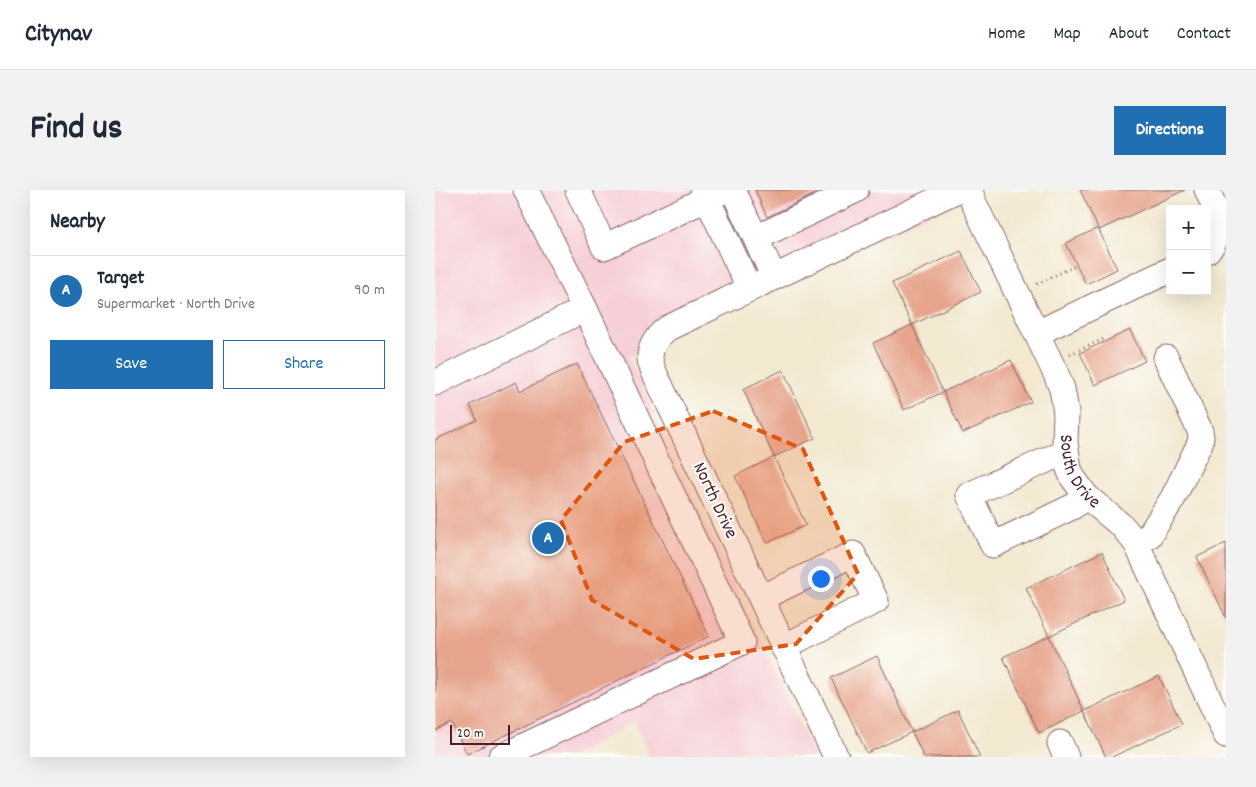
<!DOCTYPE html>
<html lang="en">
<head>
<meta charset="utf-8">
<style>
	body { margin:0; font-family:Dekko,sans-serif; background:#f2f2f3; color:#1f2937 }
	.controls { position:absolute; right:15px; top:15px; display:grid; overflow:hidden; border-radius:0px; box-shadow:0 5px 20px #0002 }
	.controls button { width:45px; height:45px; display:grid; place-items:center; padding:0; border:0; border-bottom:1px solid #e0e1e3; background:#fff; color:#1f2937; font:25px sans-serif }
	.scale { position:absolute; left:15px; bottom:12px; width:60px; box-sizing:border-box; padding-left:5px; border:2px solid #4a1f2b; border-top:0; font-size:14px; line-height:18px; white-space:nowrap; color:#4a1f2b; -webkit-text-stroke:4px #fdfcf7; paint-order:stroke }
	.you { position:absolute; left:385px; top:388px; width:18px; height:18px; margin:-12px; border:4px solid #fff; border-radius:50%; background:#1a73e8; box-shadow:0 0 0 8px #1a73e833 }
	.badge { display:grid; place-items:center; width:32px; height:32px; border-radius:50%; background:#1f6fb2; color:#fff; font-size:16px; font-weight:700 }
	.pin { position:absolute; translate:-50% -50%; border:2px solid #fff; box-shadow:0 1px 5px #0006 }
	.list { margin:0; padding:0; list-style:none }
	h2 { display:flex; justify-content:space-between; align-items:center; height:65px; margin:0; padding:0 20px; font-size:21px }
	h2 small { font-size:16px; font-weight:400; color:#747a83 }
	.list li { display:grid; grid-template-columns:32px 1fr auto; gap:15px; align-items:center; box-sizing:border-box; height:70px; padding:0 20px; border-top:1px solid #e0e1e3 }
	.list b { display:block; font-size:19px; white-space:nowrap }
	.list p { margin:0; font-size:16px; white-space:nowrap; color:#747a83 }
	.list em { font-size:16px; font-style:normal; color:#747a83 }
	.actions { display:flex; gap:10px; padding:15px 20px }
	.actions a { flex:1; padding:11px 0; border:1px solid #1f6fb2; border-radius:0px; text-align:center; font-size:18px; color:#1f6fb2 }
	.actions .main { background:#1f6fb2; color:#fff }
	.map { position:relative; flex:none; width:791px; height:567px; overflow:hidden; border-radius:0px }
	header { display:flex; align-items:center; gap:30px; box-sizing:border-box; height:70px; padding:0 25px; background:#fff; border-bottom:1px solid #e0e1e3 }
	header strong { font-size:24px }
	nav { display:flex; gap:28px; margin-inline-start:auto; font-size:18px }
	.intro { display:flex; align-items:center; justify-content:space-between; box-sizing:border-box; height:120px; padding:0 30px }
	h1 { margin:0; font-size:35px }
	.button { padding:12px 22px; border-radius:0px; background:#1f6fb2; color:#fff; font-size:18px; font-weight:700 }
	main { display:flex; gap:30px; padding:0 30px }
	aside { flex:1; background:#fff; border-radius:0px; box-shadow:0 5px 20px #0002 }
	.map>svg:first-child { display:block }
</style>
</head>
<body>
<header>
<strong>Citynav</strong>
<nav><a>Home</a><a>Map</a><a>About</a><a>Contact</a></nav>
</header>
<div class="intro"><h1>Find us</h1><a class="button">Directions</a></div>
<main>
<aside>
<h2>Nearby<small></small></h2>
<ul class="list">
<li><span class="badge">A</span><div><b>Target</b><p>Supermarket · North Drive</p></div><em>90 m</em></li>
</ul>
<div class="actions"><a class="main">Save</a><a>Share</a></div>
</aside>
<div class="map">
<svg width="791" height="567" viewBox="0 0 791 567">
	<rect width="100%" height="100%" fill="#fdfcf7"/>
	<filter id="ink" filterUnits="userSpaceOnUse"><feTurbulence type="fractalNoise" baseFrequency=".02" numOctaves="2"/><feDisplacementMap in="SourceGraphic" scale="10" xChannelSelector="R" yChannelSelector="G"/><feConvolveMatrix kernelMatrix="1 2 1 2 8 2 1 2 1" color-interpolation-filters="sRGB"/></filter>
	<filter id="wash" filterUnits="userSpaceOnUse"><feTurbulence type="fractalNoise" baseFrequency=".0096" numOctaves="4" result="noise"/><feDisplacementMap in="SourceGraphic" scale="20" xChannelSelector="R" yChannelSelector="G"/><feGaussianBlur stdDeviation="1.12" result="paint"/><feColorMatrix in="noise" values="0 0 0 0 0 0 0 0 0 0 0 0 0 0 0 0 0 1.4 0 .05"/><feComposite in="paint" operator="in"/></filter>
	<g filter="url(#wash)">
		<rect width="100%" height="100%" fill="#f3e9d1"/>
		<!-- built -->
		<path fill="#f6cfd7" d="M0 0H545L193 167 380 567H215L199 532 136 567H0Z"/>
		<g id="blocks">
			<!-- building -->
			<path fill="#e6a48c" d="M320 0H388L332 27Z
				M645 0H750L664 40Z
				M663 38 682 79 651 94 631 53Z
				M526 61 546 102 477 135 457 93Z
				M477 135 508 202 469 220 438 153Z
				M695 140 710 171 660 195 645 163Z
				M576 170 596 212 528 243 508 202Z
				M142 174 274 446 32 564 17 533 0 541V250L42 230 35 215 81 192 85 201Z
				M348 180 380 248 339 267 308 199Z
				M339 267 371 335 332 353 300 286Z
				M791 353V428L762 367Z
				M667 362 689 410 614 446 591 398Z
				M614 446 649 521 604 543 568 467Z
				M442 466 477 542 432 563 396 488Z
				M724 486 747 534 677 567H671L649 521Z
				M523 520 545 567H489L477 542Z"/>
		</g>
	</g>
	<g filter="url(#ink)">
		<use href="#blocks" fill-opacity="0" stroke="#856665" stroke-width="1"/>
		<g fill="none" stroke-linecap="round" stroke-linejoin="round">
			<!-- minor casing -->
			<g stroke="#856665" stroke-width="27">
				<g id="minor">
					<path d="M143 0 169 57 290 0"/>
					<path d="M268 0 314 98"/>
					<path d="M298 0 339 87"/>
					<path id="s1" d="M535 0 538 11 621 184 627 199 629 210 631 223 630 253 634 279 638 288 651 306 688 337 701 353 791 545"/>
					<path d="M772 0C782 21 791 42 772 61"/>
					<path d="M321 48 421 0"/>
					<path d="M602 143 735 80"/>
					<path d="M0 193 150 119 91 0"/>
					<path d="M631 266 616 268 534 305 558 355 639 316 651 306"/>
					<path d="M701 353 714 346 738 308 765 253 766 247 765 241 731 168"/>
					<path d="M326 408 418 364 441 411 348 457"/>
					<path d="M625 553 631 567"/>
					<path d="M66 567 307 452 150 119"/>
					<path d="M401 567 219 182C218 179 216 174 215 170 214 157 223 145 233 138L522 0"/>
				</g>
			</g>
			<!-- path -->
			<path stroke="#856665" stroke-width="3" stroke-dasharray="1 4" stroke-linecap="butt" d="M602 94 640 76
				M635 164 669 149"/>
			<!-- minor -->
			<use href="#minor" stroke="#fff" stroke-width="25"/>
		</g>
	</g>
	<!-- marked area -->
	<path fill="#e0560e" fill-opacity="0.2" stroke="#e0560e" stroke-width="4" stroke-dasharray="10 6" stroke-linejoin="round" d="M278 221 368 259 423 384 361 454 259 469 157 410 126 330 189 252Z"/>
	<g text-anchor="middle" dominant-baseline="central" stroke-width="4.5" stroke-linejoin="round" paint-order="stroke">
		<!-- street labels -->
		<g font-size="19" fill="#4a1f2b" stroke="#fdfcf7">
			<text stroke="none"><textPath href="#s1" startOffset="306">South Drive</textPath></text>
			<text transform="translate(279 311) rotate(65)">North Drive</text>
		</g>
	</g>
</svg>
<div class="controls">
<button>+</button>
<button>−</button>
</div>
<div class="scale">20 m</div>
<div class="you"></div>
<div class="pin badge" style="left:113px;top:348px">A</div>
</div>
</main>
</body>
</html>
